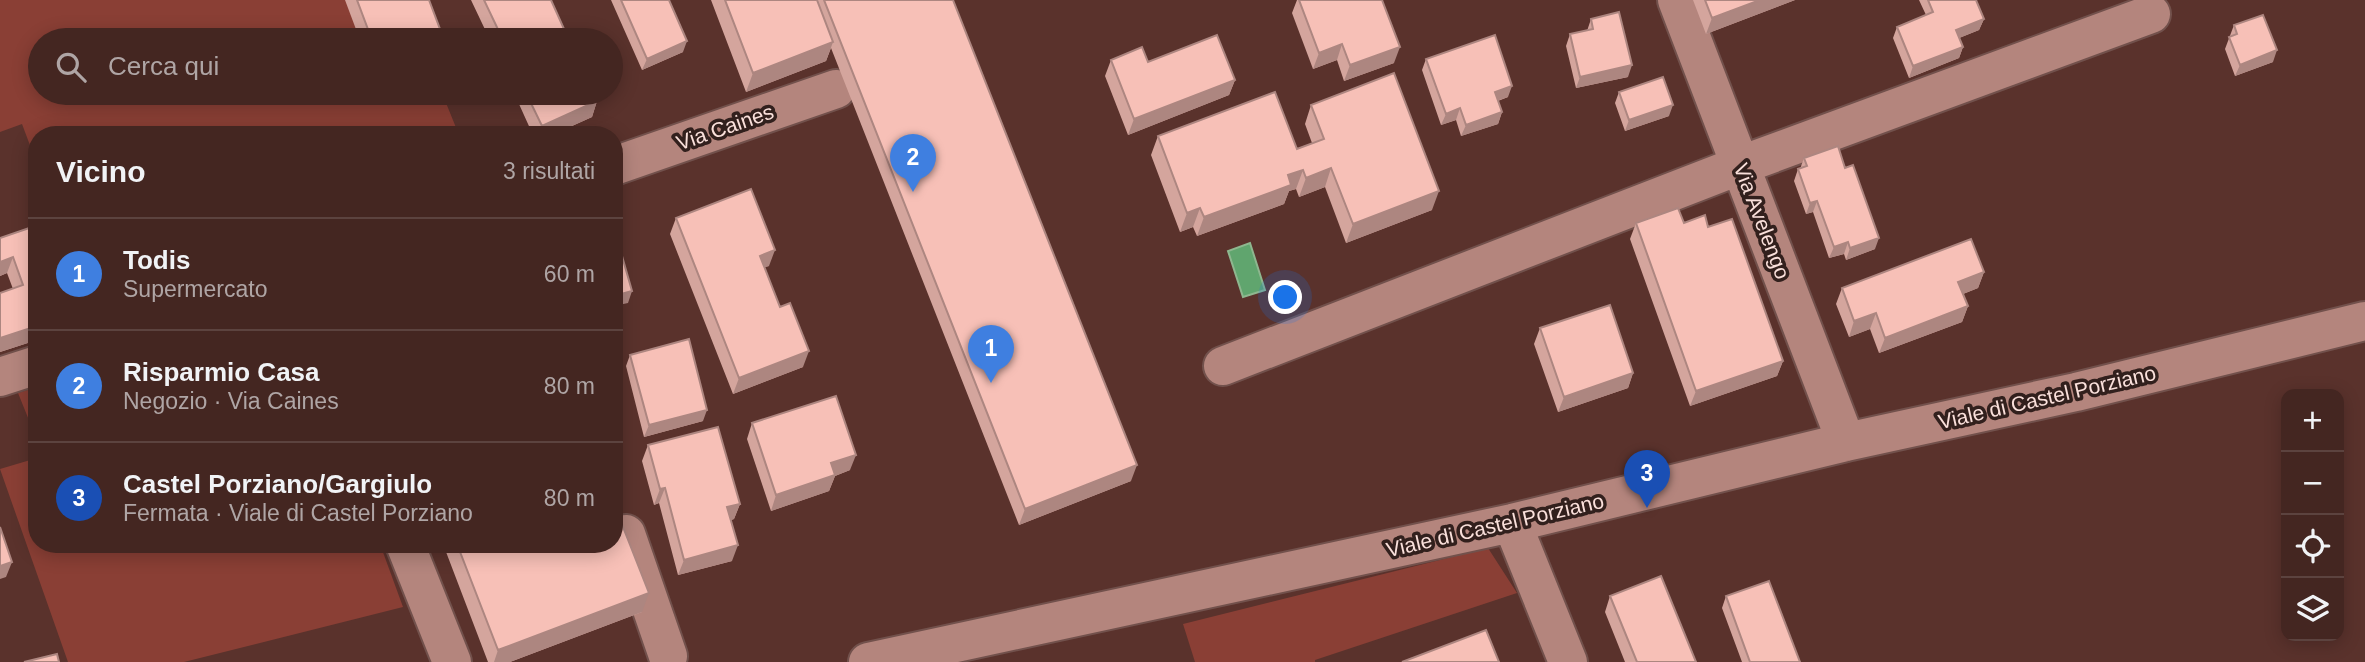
<!DOCTYPE html>
<html lang="it">
<head>
<meta charset="utf-8">
<style>
	body { margin:0; font-family:Helvetica,sans-serif; background:#4b2e2a; color:#f1f3f6 }
	.controls { position:absolute; right:21px; bottom:21px; display:grid; overflow:hidden; border-radius:14px; box-shadow:0 4px 18px #0003 }
	.controls button { width:63px; height:63px; display:grid; place-items:center; padding:0; border:0; border-bottom:2px solid #5c433f; background:#442621; color:#f1f3f6; font:35px sans-serif }
	.you { position:absolute; left:1286px; top:298px; width:24px; height:24px; margin:-18px; border:5px solid #fff; border-radius:50%; background:#1a73e8; box-shadow:0 0 0 10px #1a73e833 }
	.badge { display:grid; place-items:center; width:46px; height:46px; border-radius:50%; background:#1a73e8; color:#fff; font-size:23px; font-weight:700 }
	.pin { position:absolute; translate:-50% -58px; filter:drop-shadow(0 2px 4px #0008) }
	.pin::after { content:''; position:absolute; top:37px; width:24px; height:21px; background:inherit; clip-path:polygon(0 0,100% 0,50% 100%) }
	.list { margin:0; padding:0; list-style:none }
	h2 { display:flex; justify-content:space-between; align-items:center; height:91px; margin:0; padding:0 28px; font-size:30px }
	h2 small { font-size:23px; font-weight:400; color:#afa5a5 }
	.list li { display:grid; grid-template-columns:46px 1fr auto; gap:21px; align-items:center; box-sizing:border-box; height:112px; padding:0 28px; border-top:2px solid #5c433f }
	.list b { display:block; font-size:26px; white-space:nowrap }
	.list p { margin:0; font-size:23px; white-space:nowrap; color:#afa5a5 }
	.list em { font-size:23px; font-style:normal; color:#afa5a5 }
	.icon { flex:none; width:38px; height:38px; fill:none; stroke:currentColor; stroke-width:2; stroke-linecap:round; stroke-linejoin:round }
	.map { position:relative; flex:none; width:2365px; height:662px; overflow:hidden }
	.search { position:absolute; background:#442621; box-shadow:0 4px 18px #0003; left:28px; top:28px; width:595px; height:77px; display:flex; align-items:center; gap:18px; box-sizing:border-box; padding:0 24px; border-radius:38px; color:#afa5a5; font-size:26px }
	.panel { position:absolute; background:#442621; box-shadow:0 4px 18px #0003; left:28px; top:126px; width:595px; height:427px; border-radius:28px }
	.map>svg:first-child { display:block }
</style>
</head>
<body>
<div class="map">
<svg width="2365" height="662" viewBox="0 0 2365 662">
	<rect width="100%" height="100%" fill="#5a322c"/>
	<!-- green -->
	<path fill="#8a3f35" d="M0 0H406L422 40H40V93H442L459 135H37V164L22 124 0 132Z
		M37 387V440L18 393Z
		M37 458V544H380L403 607 184 662H68L0 469Z
		M1488 548 1517 593 1315 660V662H1195L1183 624Z"/>
	<!-- water -->
	<path fill="#60a56e" stroke="#8eb78f" stroke-width="2" d="M1250 243 1265 290 1243 297 1228 251Z"/>
	<g fill="none" stroke-linecap="round" stroke-linejoin="round">
		<!-- minor casing -->
		<g stroke="#72514c" stroke-width="42">
			<path id="minor" d="M1677 0 1846 442
				M614 166 836 89
				M1223 366 1741 165 2151 14
				M0 377 37 365
				M1512 523 1568 662
				M626 534 668 656
				M405 544 452 662
				M868 662 1512 523 1846 442 2076 392 2365 321"/>
		</g>
		<!-- minor -->
		<use href="#minor" stroke="#b4857d" stroke-width="38"/>
	</g>
	<!-- wall -->
	<path fill="#d4a59d" d="M345 0H429L442 40H360Z
		M471 0H551L569 40H490Z
		M611 0H669L683 52 642 70Z
		M711 0H953L1131 481 1019 525 831 48 826 61 746 92Z
		M1297 0H1382L1394 63 1344 81 1337 60 1313 69 1292 13Z
		M1693 0H1795L1706 34Z
		M1919 0H1976L1984 19 1979 30 1959 38 1963 47 1959 58 1909 78 1893 38 1897 27 1926 15Z
		M1591 19 1628 77 1576 88 1566 46 1570 34 1587 31Z
		M2234 25 2273 62 2235 76 2225 49Z
		M1426 59 1508 97 1498 101 1502 112 1498 124 1461 136 1456 120 1441 125 1422 70Z
		M1111 60 1148 62 1235 80 1229 95 1128 135 1105 76Z
		M1619 92 1669 116 1625 131 1615 103Z
		M514 93H593L597 101 592 117 552 135H533Z
		M1311 105 1432 210 1346 243 1325 187 1299 197 1296 189 1289 191 1284 204 1197 236 1193 227 1180 232 1151 155 1158 136 1297 149 1312 143 1305 124Z
		M1804 158 1875 249 1846 260 1844 254 1829 258 1813 212 1806 214 1794 181 1798 169H1800Z
		M676 218 769 266 764 267 803 367 733 394 670 234Z
		M1636 223H1684L1783 361 1777 376 1690 406 1630 239Z
		M37 231V340L0 352V293L13 289 7 273 0 276V238Z
		M1984 272 1978 288 1963 294 1968 306 1962 322 1879 353 1870 329 1849 337 1836 304 1842 288Z
		M1540 328 1633 373 1628 388 1558 412 1534 344Z
		M630 355 703 421 644 437 626 366Z
		M752 423 850 470 835 476 829 491 771 511 747 439Z
		M648 445 740 504 734 519 731 520 732 561 678 575 659 503 654 505 642 461Z
		M443 544H614L642 612 510 662H488Z
		M1610 596 1696 662H1625L1605 612Z
		M1726 596 1800 662H1742L1722 608Z"/>
	<!-- shaded-wall -->
	<path fill="#ad8680" d="M1760 0H1795L1706 34 1712 18Z
		M1984 19 1979 30 1952 41 1956 30Z
		M687 41 683 52 642 70 647 59Z
		M833 42 826 61 746 92 753 73Z
		M1342 44 1337 60 1313 69 1319 53Z
		M1400 47 1394 63 1344 81 1350 65Z
		M1963 47 1959 58 1909 78 1913 66Z
		M2277 50 2273 62 2235 76 2240 65Z
		M1632 65 1628 77 1576 88 1580 77Z
		M1235 80 1229 95 1128 135 1134 119Z
		M1512 86 1508 97 1491 103 1495 92Z
		M597 101 592 117 552 135H538L542 126Z
		M1673 105 1669 116 1625 131 1629 120Z
		M1460 108 1456 120 1441 125 1446 114Z
		M1502 112 1498 124 1461 136 1466 125Z
		M1331 168 1325 187 1299 197 1306 178Z
		M1303 170 1296 189 1289 191 1284 204 1197 236 1204 217 1288 175Z
		M1439 191 1432 210 1346 243 1353 224Z
		M1817 201 1813 212 1806 214 1810 203Z
		M1200 208 1193 227 1180 232 1187 213Z
		M1879 238 1875 249 1846 260 1850 248Z
		M1848 242 1844 254 1829 258 1834 247Z
		M775 250 769 266 754 271 760 256Z
		M13 257 7 273 0 276V262Z
		M1984 272 1978 288 1953 298 1958 282Z
		M632 291 628 303 614 306V296Z
		M1968 306 1962 322 1879 353 1885 338Z
		M1876 313 1870 329 1849 337 1854 321Z
		M37 326V340L0 352V338Z
		M809 351 803 367 733 394 739 378Z
		M1783 361 1777 376 1690 406 1696 391Z
		M1633 373 1628 388 1558 412 1564 397Z
		M707 410 703 421 644 437 649 425Z
		M856 455 850 470 835 476 829 491 771 511 776 495 831 463Z
		M1137 465 1131 481 1019 525 1025 509Z
		M665 488 659 503 654 505 660 489Z
		M740 504 734 519 722 523 727 507Z
		M738 545 732 561 678 575 684 560Z
		M12 562 6 577 0 579V566Z
		M649 593 642 612 510 662H494L498 650Z"/>
	<!-- building -->
	<path fill="#f7c0b7" stroke="#ad8680" stroke-width="2" d="M357 0H429L443 37 435 40H372Z
		M484 0H551L569 40H503Z
		M621 0H669L687 41 647 59Z
		M725 0H817L833 42 753 73Z
		M824 0H953L1137 465 1025 509Z
		M1299 0H1382L1400 47 1350 65 1342 44 1319 53Z
		M1705 0H1760L1712 18Z
		M1928 0H1976L1984 19 1956 30 1963 47 1913 66 1897 27 1933 12Z
		M1619 12 1632 65 1580 77 1570 34 1593 29 1591 19Z
		M2263 15 2277 50 2240 65 2229 37 2237 34 2234 25Z
		M1217 35 1235 80 1134 119 1111 60 1142 47 1148 62Z
		M1495 35 1512 86 1495 92 1502 112 1466 125 1460 108 1446 114 1426 59Z
		M1394 73 1439 191 1353 224 1331 168 1306 178 1303 170 1288 175 1291 185 1204 217 1200 208 1187 213 1158 136 1275 92 1297 149 1324 139 1311 105Z
		M1663 77 1673 105 1629 120 1619 92Z
		M526 93H593L597 101 542 126Z
		M1838 146 1845 168 1853 165 1879 238 1850 248 1848 242 1834 247 1817 201 1810 203 1798 169 1807 166 1804 158Z
		M751 189 775 250 760 256 780 307 790 303 809 351 739 378 676 218Z
		M1678 208 1684 223 1705 215 1708 227 1732 219 1783 361 1696 391 1636 223Z
		M35 226 37 231V326L0 338V293L23 285 13 257 0 262V238Z
		M1971 239 1984 272 1958 282 1968 306 1885 338 1876 313 1854 321 1842 288Z
		M614 252 616 258 622 256 632 291 614 296Z
		M1610 305 1633 373 1564 397 1540 328Z
		M689 339 707 410 649 425 630 355Z
		M836 396 856 455 831 463 835 475 776 495 752 423Z
		M718 427 740 504 727 507 738 545 684 560 665 488 660 489 648 445Z
		M614 504 649 593 498 650 457 544H614Z
		M0 527 12 562 0 566Z
		M1661 576 1696 662H1637L1610 596Z
		M1769 581 1800 662H1750L1726 596Z
		M1486 630 1499 662H1402Z
		M57 654 59 662H24Z"/>
	<g text-anchor="middle" dominant-baseline="central" stroke-width="7" stroke-linejoin="round" paint-order="stroke">
		<!-- street labels -->
		<g font-size="21" fill="#fae0db" stroke="#32201d">
			<text transform="translate(725 127) rotate(-19)">Via Caines</text>
			<text transform="translate(1762 221) rotate(69)">Via Avelengo</text>
			<text transform="translate(2047 397) rotate(-13)">Viale di Castel Porziano</text>
			<text transform="translate(1495 525) rotate(-13)">Viale di Castel Porziano</text>
		</g>
	</g>
</svg>
<div class="controls">
<button>+</button>
<button>−</button>
<button><svg class="icon" aria-label="locate" viewBox="0 0 24 24"><circle cx="12" cy="12" r="6"/><path d="M12 2v4M12 18v4M2 12h4M18 12h4"/></svg></button>
<button><svg class="icon" aria-label="layers" viewBox="0 0 24 24"><path d="M12 4l9 5-9 5-9-5zM3 14l9 5 9-5"/></svg></button>
</div>
<div class="you"></div>
<div class="pin badge" style="left:991px;top:383px;background:#3f7fe0">1</div>
<div class="pin badge" style="left:913px;top:192px;background:#3f7fe0">2</div>
<div class="pin badge" style="left:1647px;top:508px;background:#1a4fb4">3</div>
<div class="search"><svg class="icon" aria-label="search" viewBox="0 0 24 24"><circle cx="10" cy="10" r="6"/><path d="M15 15l6 6"/></svg>Cerca qui</div>
<section class="panel">
<h2>Vicino<small>3 risultati</small></h2>
<ul class="list">
<li><span class="badge" style="background:#3f7fe0">1</span><div><b>Todis</b><p>Supermercato</p></div><em>60 m</em></li>
<li><span class="badge" style="background:#3f7fe0">2</span><div><b>Risparmio Casa</b><p>Negozio · Via Caines</p></div><em>80 m</em></li>
<li><span class="badge" style="background:#1a4fb4">3</span><div><b>Castel Porziano/Gargiulo</b><p>Fermata · Viale di Castel Porziano</p></div><em>80 m</em></li>
</ul>
</section>
</div>
</body>
</html>
